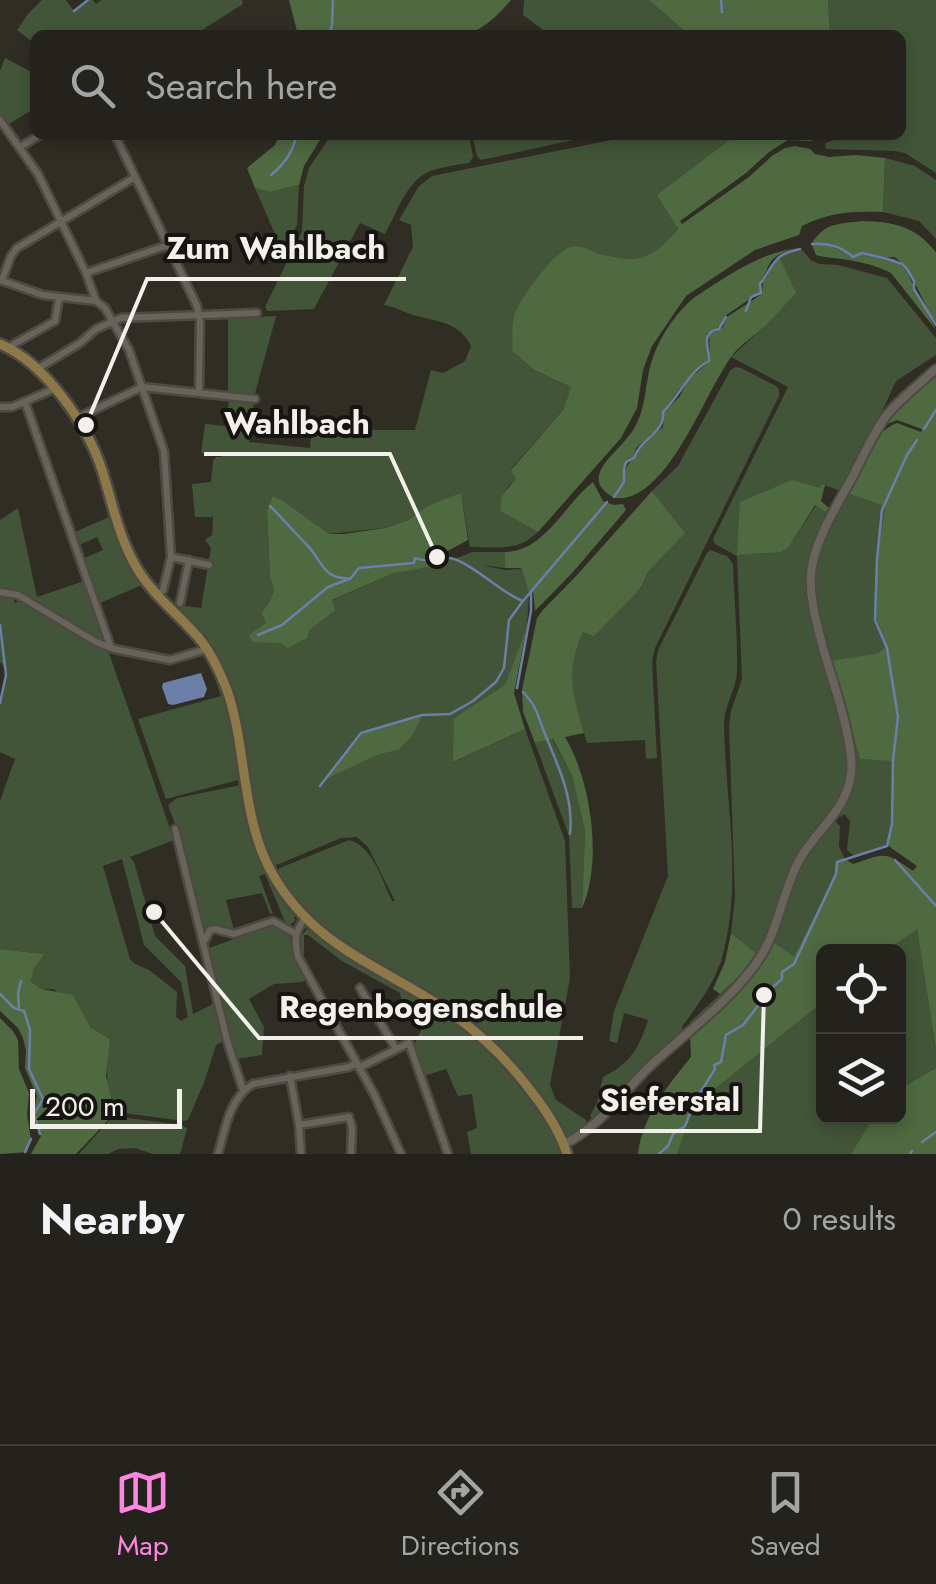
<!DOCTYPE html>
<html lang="en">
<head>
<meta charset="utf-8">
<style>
	body { margin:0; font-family:Jost,sans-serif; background:#2c2a25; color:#f1f3f6 }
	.controls { position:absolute; right:30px; bottom:30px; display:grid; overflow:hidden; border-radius:15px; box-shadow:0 5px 15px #0003 }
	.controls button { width:90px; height:90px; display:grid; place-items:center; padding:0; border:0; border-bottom:2px solid #413f3b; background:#24221c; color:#f1f3f6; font:50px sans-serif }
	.scale { position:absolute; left:30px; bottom:25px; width:152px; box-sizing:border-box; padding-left:10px; border:5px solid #f3f0eb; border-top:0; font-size:28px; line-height:35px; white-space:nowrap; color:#f3f0eb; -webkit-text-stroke:8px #171512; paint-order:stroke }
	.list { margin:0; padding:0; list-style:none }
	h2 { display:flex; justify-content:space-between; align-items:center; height:130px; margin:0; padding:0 40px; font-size:42px }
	h2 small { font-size:32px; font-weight:400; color:#a3a4a3 }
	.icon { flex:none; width:55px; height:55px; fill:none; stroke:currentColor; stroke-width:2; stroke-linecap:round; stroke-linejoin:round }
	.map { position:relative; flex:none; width:936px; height:1154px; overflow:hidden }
	.search { position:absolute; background:#24221c; box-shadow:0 5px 15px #0003; left:30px; right:30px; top:30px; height:110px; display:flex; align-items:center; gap:25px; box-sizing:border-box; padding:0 35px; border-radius:15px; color:#a3a4a3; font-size:38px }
	.sheet { height:290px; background:#24221c }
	nav { display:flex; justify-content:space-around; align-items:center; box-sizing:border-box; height:140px; border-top:2px solid #413f3b; background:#24221c; font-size:28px; color:#a3a4a3 }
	nav a { display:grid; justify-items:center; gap:5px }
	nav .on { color:#fd86e1 }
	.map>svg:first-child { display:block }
</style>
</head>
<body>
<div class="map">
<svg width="936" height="1154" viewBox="0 0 936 1154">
	<rect width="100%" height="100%" fill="#302d25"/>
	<!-- green -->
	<path fill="#425538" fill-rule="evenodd" d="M42 0H66L74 11 88 0H93L96 4 102 0H242L243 4 194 35H35V44L17 30 28 14Z
		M524 0H649L689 35H550L523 15Z
		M828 0H936V173L905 153 895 151 826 149 825 143 849 135H901V35H830Z
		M5 58 35 74V108L9 124 21 140H27L22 142 18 140 0 117V71Z
		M331 135H469L473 157 469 163C456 165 440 167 428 172 406 182 396 215 385 234L360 223 314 309 267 311 265 307 302 231 304 186 309 168Z
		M472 135H597L481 160 477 156Z
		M636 135H736L658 195 678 229C671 236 664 248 655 253 635 267 595 252 574 246L516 310 512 351 534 370 571 387 563 410 511 469 517 477 507 488 500 511 538 532C517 552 497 547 470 547L461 494 427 506 408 520 384 528 329 534 285 502 274 497 267 511 270 576 274 590 269 603 261 613 266 623 252 642C293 643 302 635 335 611L331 601 394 573 446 564 437 558 455 559 472 552H505V568L482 565 505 570 521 569 529 593 508 619 507 629H509L510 620 529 595 527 626 505 686 454 718V762L525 729 565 841 570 978 550 1085 556 1100 586 1120 587 1125 571 1137H567L521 1070 478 1027 418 988 339 941 285 889 276 873 280 868 349 840C373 846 382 881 392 901H395L368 847 357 837 341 838 279 864 275 865 270 862 257 821 225 678 177 611 178 605 201 608 211 548 205 540 212 535 213 517H195L192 484 211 482 213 461 216 457H222V455L201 453 205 424 226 426 229 398 254 400 249 442 310 448 312 423 366 430H415L431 370 443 373 465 361 471 346C458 318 428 322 405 312 400 310 394 307 384 305L413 247 411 225 399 220 419 186 432 176Z
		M885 158 915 166 936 180V239L919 221 883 212Z
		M299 185 297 225 284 255 255 188 270 192Z
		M802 250 811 260 819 264 838 265 887 278 936 338V355L896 381 879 418 936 363V366L890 408 810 561 818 641 846 746 848 773 840 800 797 858 768 938 757 957 735 985 690 1026 689 1023 728 987 756 953 731 933 735 897 729 726 731 711 742 679 737 556 715 544 713 539 788 387 731 357 764 327 795 293 780 258 788 252ZM822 484 840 491 829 512 816 505 788 548 738 555 739 542 820 488Z
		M276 316 254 397 228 394V318Z
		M735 367 741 368 776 386 779 390V396L655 648 652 661 657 758 646 759 645 740 587 743 570 685 574 655 583 632 641 589 648 572 684 533 652 491 678 466 730 371Z
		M878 435 850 494 885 505 877 559 876 617 886 645 879 653 831 662 860 759 893 760 892 824 887 845 855 857 847 850 850 821 844 814 841 817 840 815 853 774 817 611 815 567 822 541Z
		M18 508 37 597 84 581 105 640 103 641 19 592 5 587 0 589V520Z
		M111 516 125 556 142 585 98 604 82 559 103 550 97 537 77 546 73 533Z
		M710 550 727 556 733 564C734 600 738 636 737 672 736 690 724 706 724 724 725 801 744 885 721 961 713 985 697 1006 682 1027L683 1031 593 1119 590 1116 597 1102 603 1077C631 1063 639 1048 648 1020L624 1013 617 1043 609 1041 614 1011 668 876 656 662 658 650 707 553Z
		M0 595 12 597 15 603 22 600 107 651 110 656 174 840 130 857 134 862 155 936 185 966 193 1014 215 1003 207 949 271 925 290 937 292 954 305 980 302 982 274 984 249 999 264 1027 262 1055 236 1059 227 1040 216 1045 205 1080 188 1120 184 1121 124 1113C101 1096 107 1063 110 1039L90 1027 54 989H42L31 982 34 969 43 954 0 949V801L15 759 0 752V703L6 675 5 667 0 662ZM122 859 144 945 181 982 188 1017 181 1021 176 1017 177 992 149 970 135 964 130 959 103 866Z
		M215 678H218L228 705 242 779 166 799 138 719 221 696Z
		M552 739 572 776 585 831 582 908H572L569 836 535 743Z
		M241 785 253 830 283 897 294 911 295 921 289 925 286 924 265 874 259 876 273 914H270L262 893 226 900 234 930 213 924 204 933 180 838 168 805 177 798Z
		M837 819 836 822 840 826 839 846 845 860 794 956 774 944 748 981 723 1004 760 964 792 883 806 855 834 820Z
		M917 928 936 1050V1068L899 1089 898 952H887Z
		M307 929 359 963 431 1004 472 1033 546 1117 559 1146 560 1154H471L467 1132 477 1128 472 1094 458 1096 446 1069 424 1076 415 1043 430 1011 408 1012 407 1010H403L400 993 342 961 308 935H304V959L302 960 300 938Z
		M823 1002 824 1116 873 1117 851 1154H677L694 1106Z
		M113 1116 182 1125 187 1129 180 1154H153L135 1148 118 1149 108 1154H79Z"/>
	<!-- forest -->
	<path fill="#4f6941" d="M289 0H511C497 16 486 27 466 35H298Z
		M649 0H828L830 35H689Z
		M279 135H323L304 166 299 185 270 192 255 188 247 168 275 145Z
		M736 135H786L789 140 810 135H830H815L812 141 788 140 769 152 746 173 680 221 682 224 749 177 772 156 785 148 795 146 810 149 815 154 829 157 856 155 885 158 883 212C851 211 830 212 802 226L799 235 755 250 686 296 652 346 643 370 637 408 621 438 538 532 500 511 502 496 516 478 511 470 563 410 571 387 534 370 512 351C513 339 511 324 515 313 521 297 558 245 575 246 585 247 595 253 605 255 644 264 653 257 678 229L657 195Z
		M862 221C896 222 914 226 936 252V322L930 314 908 269 895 257C880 259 868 249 853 256 842 246 827 242 812 243 825 222 840 224 862 221Z
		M824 244 846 252 853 258 862 254 888 260 894 259 906 270 936 330 891 273C876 265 857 261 841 259 832 257 824 258 816 255L812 245Z
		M798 248C793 249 779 253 772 260 767 266 767 273 761 280L760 292 725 316 722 325 707 334 708 360C691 375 662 404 661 426L636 448 633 458 623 468V482L613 497C604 492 595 484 600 472 605 458 629 441 637 423 644 408 645 393 648 377 652 351 668 322 688 303 695 296 705 291 713 285 742 267 763 253 798 248Z
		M780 258 796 293C785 304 775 317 764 327 754 336 743 343 734 353 706 388 668 504 615 498L625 482V469L646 440 663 427 664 413 680 396 688 380 710 361 709 335 723 327 727 317 762 294 763 281C771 273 771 264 780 258Z
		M936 376V1050L917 929 887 951 824 952 823 1002 694 1106 677 1154H638C642 1117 668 1085 691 1057L690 1034 748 981 774 943 794 956 836 875 837 862 845 859 853 864C886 853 884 851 913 871L917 866 887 845 892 824 893 761 860 759 831 661 879 653 886 645 876 617 877 559 885 506 849 494 878 435 892 425 897 423 921 432 922 429 897 420 885 425 896 411Z
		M792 480 820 488 822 484 825 485 821 501 830 509 828 513 815 505 788 548 780 552 737 555 740 502Z
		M593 482 603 501 614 505 623 504 626 510 573 572 535 611 533 592 529 593 521 568H505V552C544 552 565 504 593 482Z
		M652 491 685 533 648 572 641 588 594 636 583 632C565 675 572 690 584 733L565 737C591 780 603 862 582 908L585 831 572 776 553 739 535 743 523 712 522 690 537 618 542 611 577 575Z
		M461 493 468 540 438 556 447 564 394 573 332 600 335 611 309 630 307 638 288 648 281 643 252 642 249 635 266 623 261 613 269 603 274 590 270 577 267 511 273 496 285 502 329 534H344L385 528 408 520 427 506Z
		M527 626 514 693 525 729 453 762 454 718 505 685Z
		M422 716 412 736 398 750 379 754 326 779 362 734Z
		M731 933 756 953 741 974 720 994 713 989 725 962Z
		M0 949 44 954 34 969 31 982 42 989 73 995 90 1027 110 1039 106 1076 115 1113 76 1154H31L41 1136 33 1114 37 1096 25 1068 26 1051 23 1038 18 1028 0 1011Z
		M0 1018 13 1031 18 1040 19 1069 29 1093 27 1114 31 1140 27 1152 0 1154Z
		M936 1068V1154H851L873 1117 898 1116 899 1089Z"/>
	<!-- water -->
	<path fill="#6b7fa8" d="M201 673 207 689 204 697 173 705 168 704 162 687 163 683Z"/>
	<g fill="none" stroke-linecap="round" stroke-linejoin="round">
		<!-- stream -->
		<path stroke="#6b7fa8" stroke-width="2.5" d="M721 0 722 12
			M74 11 88 0
			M329 35 332 25 333 0
			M271 175C283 165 294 152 296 135
			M812 244C827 243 842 247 853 257L862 253 888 259 902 264 907 269 914 281V289L936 325
			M746 311 751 297 761 293 760 284C775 264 772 255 800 249
			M924 429 936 410
			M614 497 624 482V469L626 462 634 458C641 437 665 434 663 412 679 397 688 372 709 361 710 348 699 333 719 329L726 317
			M270 506C283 519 295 533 308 546 317 555 322 571 334 576 339 578 345 578 350 579L359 568 414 563 415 558C417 559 429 561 431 561 441 559 443 556 454 559 476 566 499 592 523 601L607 502
			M0 625 6 675 0 703
			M258 635 282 625 328 587 349 579
			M517 688 531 611V591
			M523 692C538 708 537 715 545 734 558 766 574 798 570 834
			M320 786 361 733 422 715 450 714 473 701 496 682 504 668 509 620 523 601
			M895 860 936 906
			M0 994 14 1008 24 1011 30 1030 29 1069 43 1099 34 1114 40 1134
			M19 1009 18 993 21 981
			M922 1142 936 1132
			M25 1152 31 1139
			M659 1154 668 1146 673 1134 685 1126 695 1101 715 1069 714 1065 721 1062 726 1035 743 1025 757 1007 763 1002 764 995 782 979V972L794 964 836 874 837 862 887 846 892 824 893 760 898 717 887 648 875 620 877 559 882 510 907 455 917 440
			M910 1154 912 1151"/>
		<!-- minor casing -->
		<g stroke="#4d4a43" stroke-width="11">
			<path id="minor" d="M0 120 38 174 86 273 96 301
				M115 135 197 306 200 321 199 392
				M20 147 40 135
				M86 273 168 245
				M0 280 43 295 96 301 105 308 129 350 164 451 171 557 163 590 158 596
				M2 280 11 256 17 248 135 177
				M10 348 14 344 55 321 59 298
				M37 369 80 343 96 329 121 318 257 313
				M25 402 111 648
				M0 407H12L54 389
				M77 418 142 387 255 399
				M171 557 209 565
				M0 592 18 595 96 642 114 649 170 660 207 649
				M180 603 189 560
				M175 829 227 1040 243 1090
				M305 918C295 931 294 941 298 957L374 1094 401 1154
				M205 940 210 930 215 929 234 934 273 921 296 934
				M360 988 396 1049
				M360 1067 409 1043 448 1154
				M290 1076 299 1125 301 1154
				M299 1125 349 1117 352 1127 351 1154
				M218 1154C225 1130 229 1098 253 1084L349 1067 357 1063"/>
		</g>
		<!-- tertiary casing -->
		<g stroke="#4d4a43" stroke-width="12">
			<path id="tertiary" d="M564 1144C598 1128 622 1094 648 1068 686 1032 733 1000 761 956 780 925 783 888 801 857 818 829 847 809 851 774 855 743 832 680 823 648 817 624 809 598 811 573 815 538 837 506 853 476 863 456 873 434 886 416 900 399 919 384 936 369"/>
		</g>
		<!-- secondary casing -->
		<g stroke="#4d4a43" stroke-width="14">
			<path id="secondary" d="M0 344C45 363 87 424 102 470 113 505 119 539 138 570 154 596 178 614 198 637 211 652 220 672 227 690 247 747 241 819 272 873 314 948 382 966 448 1011 481 1034 510 1062 534 1095 548 1113 560 1132 567 1154"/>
		</g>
		<!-- minor -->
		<use href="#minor" stroke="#68645b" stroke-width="6"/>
		<!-- tertiary -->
		<use href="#tertiary" stroke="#68645b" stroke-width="8"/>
		<!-- secondary -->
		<use href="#secondary" stroke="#8c7848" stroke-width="9"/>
	</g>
	<!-- callouts -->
	<path fill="none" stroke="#f3f0eb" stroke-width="4" d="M86 425L147 279H406M437 557L390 454H204M154 912L259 1038H583M764 995L760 1131H580"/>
	<g fill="#f3f0eb" stroke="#171512" stroke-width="4">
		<circle cx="86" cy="425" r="10"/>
		<circle cx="437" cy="557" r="10"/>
		<circle cx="154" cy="912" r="10"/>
		<circle cx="764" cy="995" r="10"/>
	</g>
	<g font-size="32" text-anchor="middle" font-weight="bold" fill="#f3f0eb" stroke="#171512" stroke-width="8" stroke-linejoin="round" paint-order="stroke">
		<text x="276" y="259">Zum Wahlbach</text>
		<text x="297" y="434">Wahlbach</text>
		<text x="421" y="1018">Regenbogenschule</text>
		<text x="670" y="1111">Sieferstal</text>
	</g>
</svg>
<div class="controls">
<button><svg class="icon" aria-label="locate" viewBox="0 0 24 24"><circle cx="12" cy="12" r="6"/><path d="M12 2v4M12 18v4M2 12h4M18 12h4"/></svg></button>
<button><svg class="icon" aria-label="layers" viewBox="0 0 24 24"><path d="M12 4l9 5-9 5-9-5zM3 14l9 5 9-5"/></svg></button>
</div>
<div class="scale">200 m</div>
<div class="search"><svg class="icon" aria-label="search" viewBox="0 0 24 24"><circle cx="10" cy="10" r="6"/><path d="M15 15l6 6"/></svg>Search here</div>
</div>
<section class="sheet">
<h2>Nearby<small>0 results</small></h2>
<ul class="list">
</ul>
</section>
<nav>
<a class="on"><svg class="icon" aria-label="map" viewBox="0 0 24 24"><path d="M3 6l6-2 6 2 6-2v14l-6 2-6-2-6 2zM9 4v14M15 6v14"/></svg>Map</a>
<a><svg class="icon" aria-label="directions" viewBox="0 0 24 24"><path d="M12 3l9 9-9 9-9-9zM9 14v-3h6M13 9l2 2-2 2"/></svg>Directions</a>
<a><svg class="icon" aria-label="saved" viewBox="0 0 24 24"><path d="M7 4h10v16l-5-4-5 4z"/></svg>Saved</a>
</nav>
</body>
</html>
